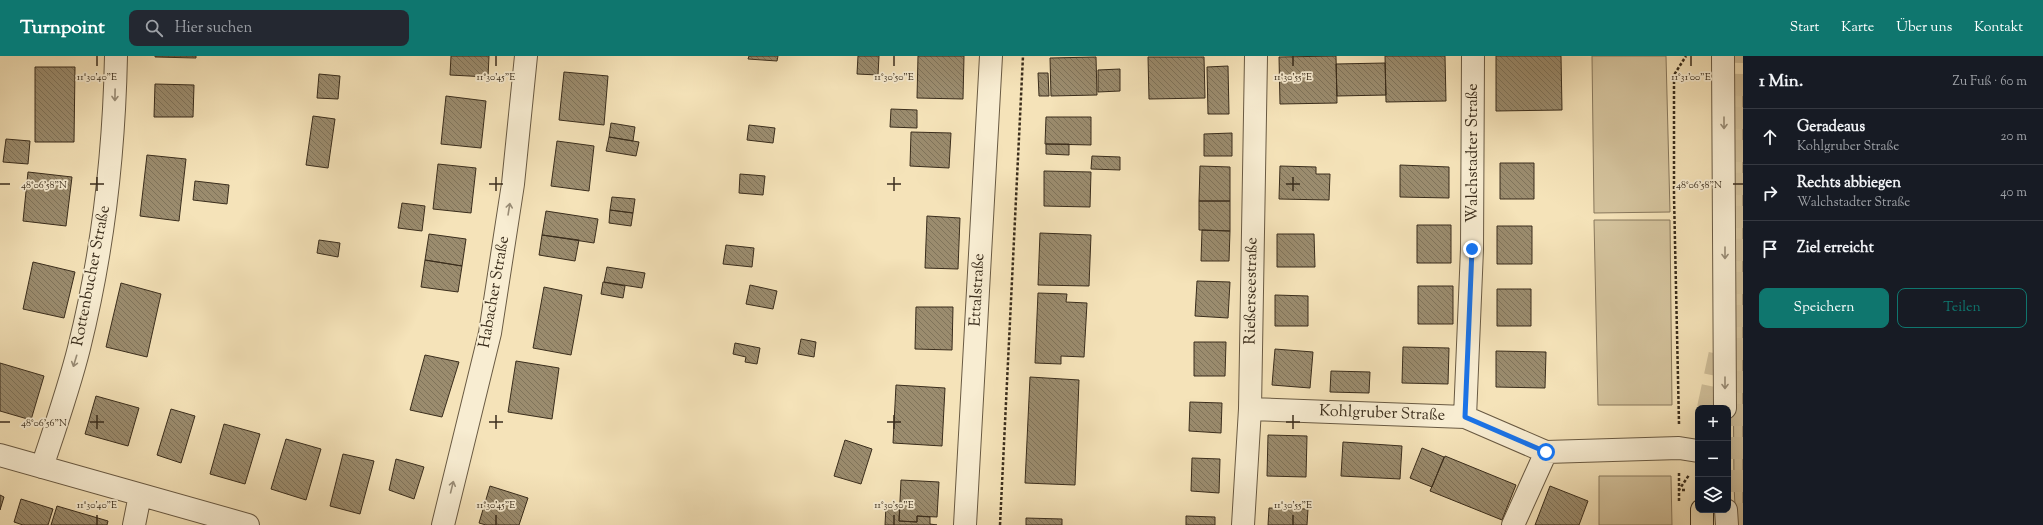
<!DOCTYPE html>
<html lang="de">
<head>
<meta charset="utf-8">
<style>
	body { margin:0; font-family:"Sorts Mill Goudy",serif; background:#242831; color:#f1f3f6 }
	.controls { position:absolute; right:12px; bottom:12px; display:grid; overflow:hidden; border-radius:8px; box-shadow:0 4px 16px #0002 }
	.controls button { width:36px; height:36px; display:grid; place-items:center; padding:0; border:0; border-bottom:1px solid #363941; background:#171b24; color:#f1f3f6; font:20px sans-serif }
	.stop { position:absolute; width:12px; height:12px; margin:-9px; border:3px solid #1a73e8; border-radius:50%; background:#fff }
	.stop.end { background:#1a73e8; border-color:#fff; box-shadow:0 1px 4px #0008 }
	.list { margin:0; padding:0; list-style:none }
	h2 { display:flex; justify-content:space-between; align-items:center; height:52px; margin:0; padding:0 16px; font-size:17px }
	h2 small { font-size:13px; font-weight:400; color:#9ea1a6 }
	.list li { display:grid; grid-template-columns:26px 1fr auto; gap:12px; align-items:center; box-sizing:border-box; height:56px; padding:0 16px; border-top:1px solid #363941 }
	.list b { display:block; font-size:15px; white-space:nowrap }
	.list p { margin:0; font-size:13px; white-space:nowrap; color:#9ea1a6 }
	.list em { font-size:13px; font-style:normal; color:#9ea1a6 }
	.actions { display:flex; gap:8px; padding:12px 16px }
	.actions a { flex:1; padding:9px 0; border:1px solid #0f766e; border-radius:8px; text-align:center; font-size:14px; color:#0f766e }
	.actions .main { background:#0f766e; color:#fff }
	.icon { flex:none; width:22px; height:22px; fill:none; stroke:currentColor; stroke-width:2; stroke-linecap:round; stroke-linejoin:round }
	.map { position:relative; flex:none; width:1743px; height:469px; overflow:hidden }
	header { display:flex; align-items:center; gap:24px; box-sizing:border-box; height:56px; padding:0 20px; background:#0f766e; color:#fff }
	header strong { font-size:19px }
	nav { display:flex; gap:22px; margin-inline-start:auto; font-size:14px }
	.search { width:280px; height:36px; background:#242831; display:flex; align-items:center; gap:10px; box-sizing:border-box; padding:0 14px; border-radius:8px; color:#9ea1a6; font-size:15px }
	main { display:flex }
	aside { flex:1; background:#171b24 }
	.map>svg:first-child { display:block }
</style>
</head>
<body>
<header>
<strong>Turnpoint</strong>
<div class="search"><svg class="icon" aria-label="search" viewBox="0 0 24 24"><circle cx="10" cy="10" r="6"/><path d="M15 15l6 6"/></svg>Hier suchen</div>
<nav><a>Start</a><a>Karte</a><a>Über uns</a><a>Kontakt</a></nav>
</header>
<main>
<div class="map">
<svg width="1743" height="469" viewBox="0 0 1743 469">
	<defs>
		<pattern id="building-back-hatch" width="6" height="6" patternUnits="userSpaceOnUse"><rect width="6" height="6" fill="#9b8c6e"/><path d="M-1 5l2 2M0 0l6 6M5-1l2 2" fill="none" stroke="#7f735a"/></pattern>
	</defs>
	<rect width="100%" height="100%" fill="#f5e3b9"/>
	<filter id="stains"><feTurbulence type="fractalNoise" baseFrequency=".005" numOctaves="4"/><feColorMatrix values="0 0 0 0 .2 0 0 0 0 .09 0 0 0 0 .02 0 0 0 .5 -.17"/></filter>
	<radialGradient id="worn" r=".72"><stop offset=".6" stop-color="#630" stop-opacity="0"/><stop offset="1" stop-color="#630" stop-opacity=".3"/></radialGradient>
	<!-- grass -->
	<path fill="#d5c49e" stroke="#88785d" d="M1592 0H1666L1670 156 1594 157Z
		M1731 23H1743V469H1736L1734 430Z
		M1594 164H1670L1672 349H1598Z
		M1599 420H1671L1672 469H1599Z"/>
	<!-- building -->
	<path fill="url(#building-back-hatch)" stroke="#3a2d1c" d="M155 0H196V2L155 1Z
		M451 0H489L488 21 450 19Z
		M749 0H778L777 5 748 3Z
		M858 0H879L878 19 857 18Z
		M918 0H964L963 43 917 42Z
		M1336 0 1337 47 1280 48 1279 1Z
		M1385 0H1445L1446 45 1386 46Z
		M1496 0H1561L1562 54 1496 55Z
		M1096 1 1097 39 1051 40 1050 2Z
		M1148 1H1204L1205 42 1149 43Z
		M1385 7 1386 39 1337 40 1336 8Z
		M1228 10 1229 58H1208L1207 11Z
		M35 11H75L74 86H35Z
		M1120 13V35L1098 36V14Z
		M564 16 608 20 604 69 559 64Z
		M1038 17H1048L1049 40H1039Z
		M319 18 340 20 338 43 317 42Z
		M155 28 194 29 193 61H154Z
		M446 40 486 45 481 92 441 88Z
		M891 53 917 54V72L890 71Z
		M313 60 335 63 328 112 306 109Z
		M1046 61H1091V89L1045 88Z
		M611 67 635 71 633 85 609 81Z
		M749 69 775 72 773 87 747 84Z
		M911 76 951 77 949 112 910 110Z
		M1232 77V100H1204V78Z
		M609 81 639 86 636 100 606 95Z
		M6 83 30 85 28 108 3 106Z
		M557 85 594 90 589 135 551 130Z
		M1046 88H1069V99L1046 98Z
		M147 99 186 103 179 165 140 160Z
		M1092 100 1120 101V114L1091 113Z
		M1500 107H1534V143H1500Z
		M438 108 476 112 471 157 433 153Z
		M1400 109 1449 111V142L1400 141Z
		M1200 110 1230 111V145H1199Z
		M1280 110 1316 111V118H1330L1329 144 1279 143Z
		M1044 115 1091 116 1090 151 1044 150Z
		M28 116 72 121 66 170 23 165Z
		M740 118 765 120 763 139 739 137Z
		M195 125 229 129 227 148 193 144Z
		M612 141 635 143 633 157 610 154Z
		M1199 145H1230V175L1199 174Z
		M402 147 425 150 422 175 398 172Z
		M610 154 633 157 631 170 609 167Z
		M546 155 598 163 594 187 542 179Z
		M927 160 960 162 958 213 925 212Z
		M1417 169H1451V207H1417Z
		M1497 170H1532V208H1497Z
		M1202 174 1230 175 1229 205H1201Z
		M1040 177 1091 179 1089 230 1038 229Z
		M429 178 466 183 462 210 425 204Z
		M1277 178H1314L1315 211H1277Z
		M542 179 579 184 575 205 539 199Z
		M319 184 340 187 338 201 317 197Z
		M726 189 754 192 752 211 723 208Z
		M425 204 462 210 458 236 421 231Z
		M33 206 75 216 64 262 23 253Z
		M607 211 645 217 642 232 604 226Z
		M1197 225 1230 226 1228 262 1195 260Z
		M603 226 625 230 623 242 601 238Z
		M121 227 161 238 147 301 106 291Z
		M750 229 777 235 773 253 746 248Z
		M1418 230H1453V268H1418Z
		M544 231 582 239 571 299 533 292Z
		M1497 233H1531V270H1497Z
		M1038 237 1067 238 1066 246 1087 247 1084 301 1061 300V308L1035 307Z
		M1275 239 1308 240V270H1275Z
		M916 251H953L952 294 915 293Z
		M801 283 816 286 814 301 798 298Z
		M1194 286H1226L1225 320H1194Z
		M735 287 760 292 757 308 745 306 746 301 733 298Z
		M1403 291 1449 292 1448 328 1402 327Z
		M1275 293 1313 296 1310 332 1272 329Z
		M1496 295 1546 296 1545 332 1496 331Z
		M425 299 459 306 442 361 410 354Z
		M516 305 559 312 552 363 508 356Z
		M0 307 44 320 31 364 0 355Z
		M1331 315 1370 316 1369 337 1330 336Z
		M1030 321 1079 324 1075 429 1025 427Z
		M896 329 945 332 942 390 893 387Z
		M96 340 139 352 128 390 85 378Z
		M1190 346 1222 347 1221 377 1189 375Z
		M171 353 195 360 181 407 157 399Z
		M224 368 260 378 245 428 210 418Z
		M1268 379 1307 380 1306 421 1267 420Z
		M286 383 321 393 306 444 271 433Z
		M845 384 872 393 861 428 834 420Z
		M1343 386 1402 390 1400 423 1341 420Z
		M1422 392 1444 401 1432 431 1410 422Z
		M343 398 374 405 360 458 330 450Z
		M1445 400 1516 429 1502 464 1430 435Z
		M1192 402 1220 403 1219 437 1191 435Z
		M396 403 424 411 414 443 389 434Z
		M901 424 939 426 937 461 917 460V466L899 465Z
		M490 430 528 442 519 469H486L479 467Z
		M1550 430 1588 445 1579 469H1535Z
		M0 439 4 441 0 454Z
		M21 443 53 453 48 469H23L14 466Z
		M57 450 108 465 107 469H51Z
		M886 450H900L899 465 917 466V460L930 461V468L937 469H885Z
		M1269 452 1308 453 1307 469H1268Z
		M1186 460 1215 461V469H1186Z
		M1026 462 1062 463V469H1026Z"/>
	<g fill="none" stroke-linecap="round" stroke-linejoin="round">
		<!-- highway-tunnel -->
		<path stroke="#d0bf9a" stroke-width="22" stroke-dasharray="22 11" stroke-linecap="butt" d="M1708 352 1720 296
			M1739 469 1738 214 1743 0"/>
		<!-- minor casing -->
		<g stroke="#695a43" stroke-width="24">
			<path id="minor" d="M1723 0 1725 352
				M1250 353 1465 361 1546 396 1679 392 1698 395
				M1465 361 1472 193 1473 0
				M0 399 248 469
				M42 411C55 372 69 332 79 292 103 196 114 98 116 0
				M1726 454 1727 469
				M134 469 140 439
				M443 469 490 277 513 128 526 0
				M965 469 991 0
				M1243 469 1250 353 1256 0
				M1513 469 1546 396"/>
		</g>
		<!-- highway casing -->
		<g stroke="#3a2d1c" stroke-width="24">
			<path id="highway" d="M1702 454V469"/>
		</g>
		<!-- path -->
		<path stroke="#3a2d1c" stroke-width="2.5" stroke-dasharray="3 2" stroke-linecap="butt" d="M1679 368 1674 140V19L1686 0
			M1679 417V434H1687
			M1679 445V434L1689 419
			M1000 469 1023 0"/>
		<!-- minor -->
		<use href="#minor" stroke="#f8edd2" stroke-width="22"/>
		<!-- highway -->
		<use href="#highway" stroke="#f5e3b9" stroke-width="22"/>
	</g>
	<!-- one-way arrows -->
	<defs><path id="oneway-shaft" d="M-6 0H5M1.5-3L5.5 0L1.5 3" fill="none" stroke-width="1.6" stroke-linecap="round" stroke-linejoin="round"/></defs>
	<g stroke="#998d77">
		<use href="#oneway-shaft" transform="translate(115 39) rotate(91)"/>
		<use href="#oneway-shaft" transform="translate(1724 67) rotate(90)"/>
		<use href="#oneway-shaft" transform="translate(509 153) rotate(-81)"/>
		<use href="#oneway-shaft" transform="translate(1725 197) rotate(90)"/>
		<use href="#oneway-shaft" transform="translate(75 305) rotate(107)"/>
		<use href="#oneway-shaft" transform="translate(1725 327) rotate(90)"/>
		<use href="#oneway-shaft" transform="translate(452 431) rotate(-76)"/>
	</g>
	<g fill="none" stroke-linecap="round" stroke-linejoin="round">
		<!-- route -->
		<path stroke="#1a73e8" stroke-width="5" d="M1472 193 1465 361 1546 396"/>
	</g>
	<!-- ticks -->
	<path fill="none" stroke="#3a2d1c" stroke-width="1.5" d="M97 0V10M496 0V10M894 0V10M1293 0V10M1691 0V10M97 121V135M496 121V135M894 121V135M1293 121V135M0 128H10M90 128H104M489 128H503M887 128H901M1286 128H1300M1733 128H1743M97 359V373M496 359V373M894 359V373M1293 359V373M0 366H10M90 366H104M489 366H503M887 366H901M1286 366H1300M97 459V469M496 459V469M894 459V469M1293 459V469"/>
	<g text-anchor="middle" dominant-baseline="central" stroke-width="3.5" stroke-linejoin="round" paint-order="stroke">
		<!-- street labels -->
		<g font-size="16" fill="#3a2d1c" stroke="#f8edd2">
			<text transform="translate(1473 97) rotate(-90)">Walchstadter Straße</text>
			<text transform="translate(92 220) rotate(-79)">Rottenbucher Straße</text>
			<text transform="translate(978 234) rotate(-87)">Ettalstraße</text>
			<text transform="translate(1252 235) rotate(-89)">Rießerseestraße</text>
			<text transform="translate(495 236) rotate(-80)">Habacher Straße</text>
			<text transform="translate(1382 358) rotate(2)">Kohlgruber Straße</text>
		</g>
	</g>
	<g font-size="10" text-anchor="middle" fill="#3a2d1c" stroke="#f8edd2" stroke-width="3.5" stroke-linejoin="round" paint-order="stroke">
		<text x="97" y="24">11°30'40"E</text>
		<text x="496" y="24">11°30'45"E</text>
		<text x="894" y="24">11°30'50"E</text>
		<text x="1293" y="24">11°30'55"E</text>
		<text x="1691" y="24">11°31'00"E</text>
		<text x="44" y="132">48°06'58"N</text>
		<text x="1699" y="132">48°06'58"N</text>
		<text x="44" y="370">48°06'56"N</text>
		<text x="97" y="452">11°30'40"E</text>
		<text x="496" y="452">11°30'45"E</text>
		<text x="894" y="452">11°30'50"E</text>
		<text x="1293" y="452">11°30'55"E</text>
	</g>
	<rect width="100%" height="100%" filter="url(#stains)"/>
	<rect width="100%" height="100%" fill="url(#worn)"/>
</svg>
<div class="controls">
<button>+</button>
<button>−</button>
<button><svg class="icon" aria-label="layers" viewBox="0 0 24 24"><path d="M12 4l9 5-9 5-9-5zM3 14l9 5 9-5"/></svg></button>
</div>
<div class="stop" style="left:1546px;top:396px"></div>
<div class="stop end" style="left:1472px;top:193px"></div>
</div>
<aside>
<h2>1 Min.<small>Zu Fuß · 60 m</small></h2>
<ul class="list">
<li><svg class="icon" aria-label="ahead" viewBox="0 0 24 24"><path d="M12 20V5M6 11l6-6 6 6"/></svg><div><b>Geradeaus</b><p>Kohlgruber Straße</p></div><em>20 m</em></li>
<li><svg class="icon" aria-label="right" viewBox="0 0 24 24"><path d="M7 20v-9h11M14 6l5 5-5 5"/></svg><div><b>Rechts abbiegen</b><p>Walchstadter Straße</p></div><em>40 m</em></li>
<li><svg class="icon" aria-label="arrive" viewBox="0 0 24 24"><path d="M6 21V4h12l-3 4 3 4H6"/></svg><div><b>Ziel erreicht</b></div></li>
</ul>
<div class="actions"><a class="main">Speichern</a><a>Teilen</a></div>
</aside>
</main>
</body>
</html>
